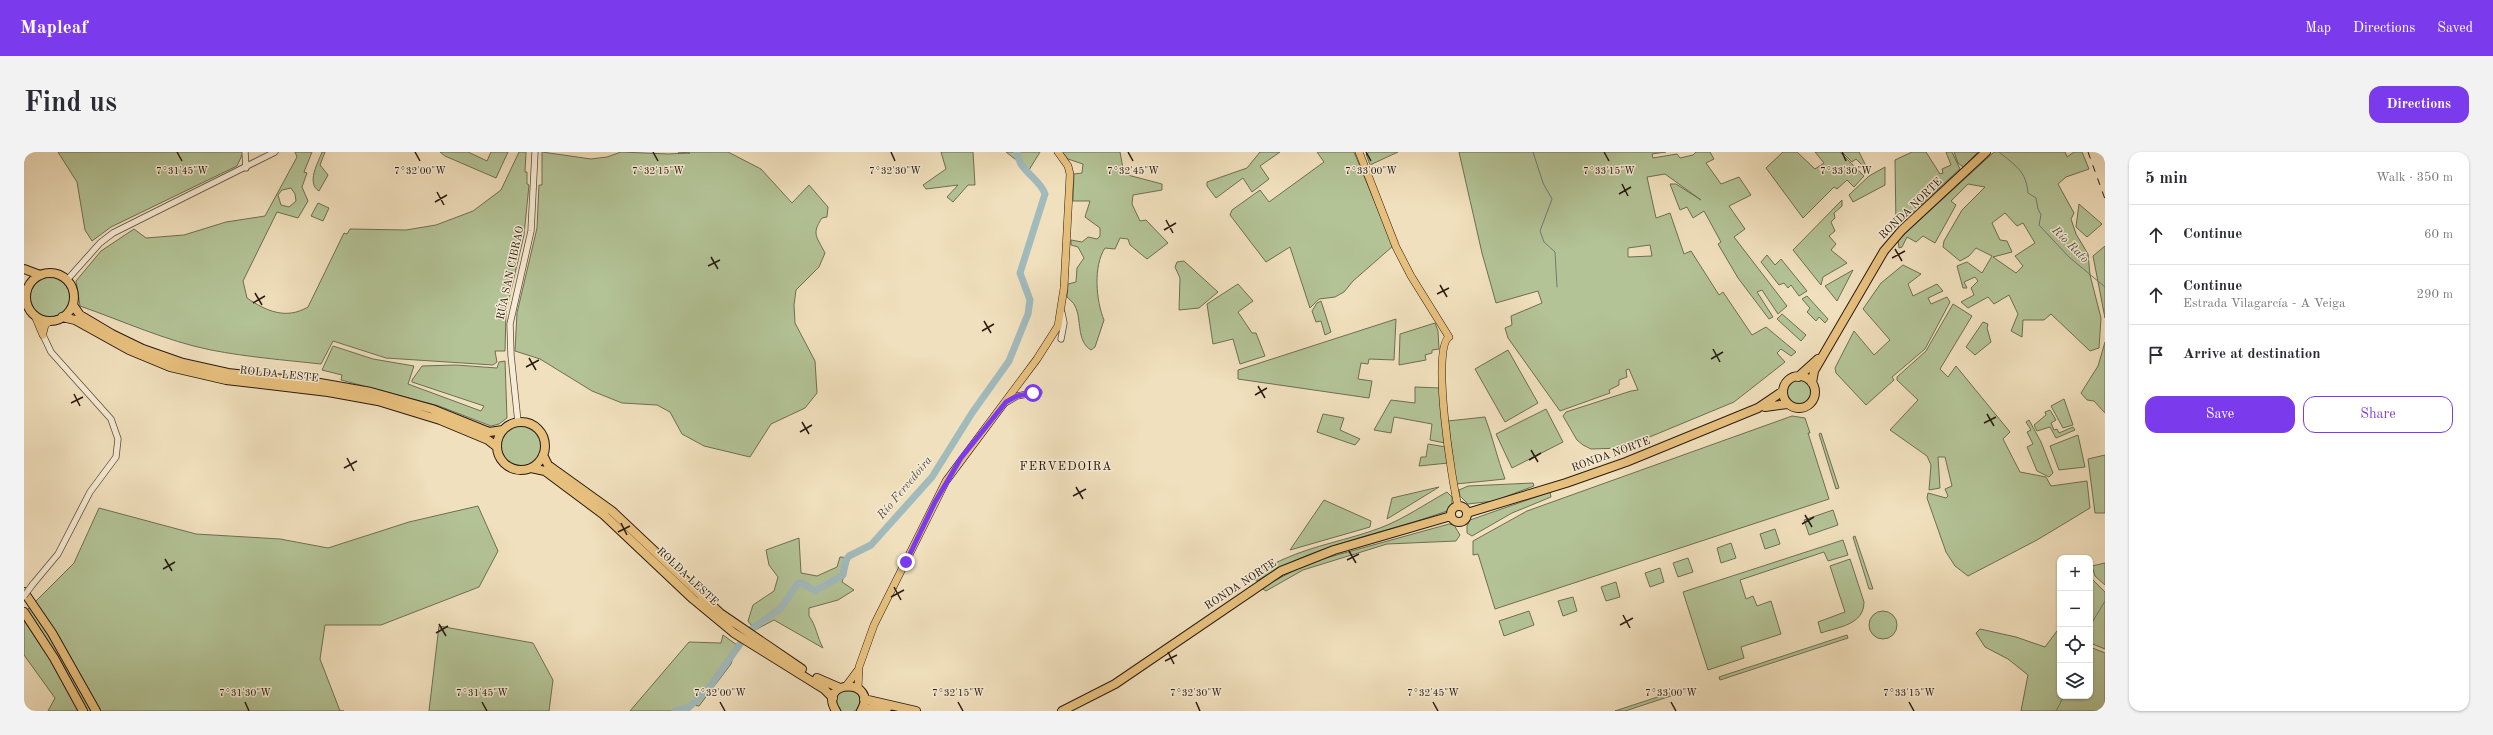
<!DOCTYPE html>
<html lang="en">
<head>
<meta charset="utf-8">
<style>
	body { margin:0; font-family:"Old Standard TT",serif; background:#f2f2f3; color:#2b2b33 }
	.controls { position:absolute; right:12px; bottom:12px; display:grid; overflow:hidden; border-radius:8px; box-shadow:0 1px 3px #0004 }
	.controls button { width:36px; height:36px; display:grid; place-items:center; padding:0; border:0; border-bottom:1px solid #e1e1e2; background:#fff; color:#2b2b33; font:20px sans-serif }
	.stop { position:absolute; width:12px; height:12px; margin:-9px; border:3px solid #7c3aed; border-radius:50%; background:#fff }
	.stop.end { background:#7c3aed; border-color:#fff; box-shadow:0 1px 4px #0008 }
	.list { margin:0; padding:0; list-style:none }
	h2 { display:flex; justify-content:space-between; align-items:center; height:52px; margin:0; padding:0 16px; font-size:17px }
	h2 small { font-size:13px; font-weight:400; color:#7c7c81 }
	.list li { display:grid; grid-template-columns:26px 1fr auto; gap:12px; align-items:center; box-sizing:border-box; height:60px; padding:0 16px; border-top:1px solid #e1e1e2 }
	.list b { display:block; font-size:15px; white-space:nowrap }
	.list p { margin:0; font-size:13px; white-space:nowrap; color:#7c7c81 }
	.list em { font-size:13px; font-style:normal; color:#7c7c81 }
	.actions { display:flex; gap:8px; padding:12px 16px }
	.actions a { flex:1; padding:9px 0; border:1px solid #7c3aed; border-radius:12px; text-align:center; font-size:14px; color:#7c3aed }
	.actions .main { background:#7c3aed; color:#fff }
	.icon { flex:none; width:22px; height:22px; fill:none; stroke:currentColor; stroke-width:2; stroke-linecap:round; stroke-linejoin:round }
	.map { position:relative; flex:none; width:2081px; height:559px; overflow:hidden; border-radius:12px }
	header { display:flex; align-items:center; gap:24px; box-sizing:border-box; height:56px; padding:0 20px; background:#7c3aed; color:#fff }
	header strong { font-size:19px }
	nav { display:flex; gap:22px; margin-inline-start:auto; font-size:14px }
	.intro { display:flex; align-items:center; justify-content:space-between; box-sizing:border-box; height:96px; padding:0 24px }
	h1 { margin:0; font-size:28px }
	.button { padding:10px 18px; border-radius:12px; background:#7c3aed; color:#fff; font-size:14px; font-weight:700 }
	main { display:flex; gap:24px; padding:0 24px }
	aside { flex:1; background:#fff; border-radius:12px; box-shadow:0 1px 3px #0004 }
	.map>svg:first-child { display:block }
</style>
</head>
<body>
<header>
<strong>Mapleaf</strong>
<nav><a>Map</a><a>Directions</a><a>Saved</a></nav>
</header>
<div class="intro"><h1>Find us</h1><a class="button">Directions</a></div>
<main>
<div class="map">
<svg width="2081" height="559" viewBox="0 0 2081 559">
	<rect width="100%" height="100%" fill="#f1e0bd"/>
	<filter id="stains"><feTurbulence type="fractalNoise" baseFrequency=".005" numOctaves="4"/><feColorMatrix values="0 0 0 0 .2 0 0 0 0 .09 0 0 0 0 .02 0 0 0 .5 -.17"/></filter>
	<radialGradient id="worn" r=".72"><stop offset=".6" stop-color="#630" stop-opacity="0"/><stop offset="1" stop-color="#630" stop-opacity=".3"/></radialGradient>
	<!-- green -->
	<path fill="#b3c396" stroke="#6e6e54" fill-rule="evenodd" d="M34 0H219V1L213 14 87 75 68 89 61 78 53 30Z
		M271 0H288L280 20 283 21 278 35 284 49 274 66 253 60 219 129 223 146C242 159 262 168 284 155L320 81 323 82 326 77 382 78 412 73 449 59 477 38 495 0H502L501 20H503V32L505 33 500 83 482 160 481 199H471L473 210 469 213 362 206 309 189 297 212C260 208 223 205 187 198 142 189 99 169 56 154L52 129 77 99 110 77 122 86 160 83 202 70 241 64 273 5ZM267 36 271 42 272 49 265 55 257 53 254 43 258 38Z
		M298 0H301L296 13 304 23 295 39C282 31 294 11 298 0Z
		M416 0H444L463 9 467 0H484L472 26 421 4Z
		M518 0 567 7 583 5 597 0 644 2 666 1 654 0H704L737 17 768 51 785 33 804 55 803 65 798 66C787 82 793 85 801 101L795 115 772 138 770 153 771 171 791 209 793 241 781 256 747 272 726 305 680 294 658 282 646 260 633 253 598 251 568 239 516 207 491 199 493 161 513 76 515 33H518Z
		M917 0H949L951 33H944L929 50 923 45 934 33 902 37 899 33 922 17Z
		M982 0H1016L1005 18Z
		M1038 0H1096L1100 22 1138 32V38L1109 43 1108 52 1116 69 1122 68 1144 91 1123 107 1106 93 1104 87 1096 86 1091 97 1081 96C1069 114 1072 149 1080 168L1071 195 1067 198C1052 189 1058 167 1051 154 1050 151 1045 147 1043 145L1044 132 1052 130 1053 116 1060 106 1054 95 1047 93V88L1058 90 1064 85 1073 87 1076 84V76L1061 65 1066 49H1049L1050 22 1058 21 1059 12 1044 7Z
		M1236 0H1256L1236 14 1245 27 1228 40 1219 26 1192 46 1183 34V30L1223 16Z
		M1293 0H1330L1369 94 1329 129 1320 140 1311 145 1295 147 1286 156 1266 95 1242 110 1206 63 1208 58 1236 38 1245 50 1300 10Z
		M1346 0H1374L1346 13 1342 2Z
		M1435 0H1642L1628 2 1629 6 1653 2 1656 6 1669 3 1672 0H1686L1690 7 1682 11 1697 32 1715 25 1727 43 1705 54 1721 77 1710 85 1763 154 1754 162 1738 138 1733 140 1749 165 1745 167 1714 126 1694 92 1697 90 1680 59 1669 66 1663 55 1656 58 1646 32H1652L1677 48 1641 22 1623 25 1632 66 1646 61 1660 102 1667 99 1695 143 1699 140 1728 183 1742 175 1772 200 1767 204 1757 197 1753 201 1761 210 1710 250 1599 296 1567 297 1559 293 1553 288 1539 264 1542 260 1607 239 1614 238 1605 217 1602 218 1603 225 1595 228V233L1585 238 1586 241 1536 259 1484 186 1481 176 1488 173 1487 164 1518 151 1514 139 1472 151 1458 101ZM1626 93 1628 104 1604 105V96Z
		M1759 0H1773L1791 17 1800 11 1791 0H1816L1840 24 1830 35 1823 28 1813 37 1810 35 1779 66 1742 16Z
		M1818 0H1835L1843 16 1840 19 1838 17 1840 15 1832 7 1828 10Z
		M1888 0H1902L1916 22 1919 21 1918 17 1927 13 1922 0H1928L1936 17 1872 75 1871 8Z
		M1930 0H1954L1939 15 1934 11Z
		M1970 0H2041L2043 5 2050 0H2058L2065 17 2042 25 2034 32 2050 61 2047 67 2052 82 2064 102 2066 123 2077 166 2075 196 2066 199 2027 162 2020 168H1999L1998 185 1987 179 1994 162 1985 143 1970 152 1964 145 1944 156 1937 150 1950 143 1947 136 1954 129 1951 125 1940 130 1943 136H1939L1933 114 1943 110 1958 121 1968 104 1952 96 1945 104 1936 109 1919 95 1920 89 1938 58 1961 35 1944 32 1927 49 1932 53 1911 91 1899 84 1892 90 1883 85 1878 95 1875 96 1874 88ZM1981 61 1993 74 1999 71 2011 91 1991 104 1999 114 1992 121 1969 105 1988 100 1983 89 1976 88 1968 71Z
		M1861 15V33L1829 50 1825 43 1845 24Z
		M1818 48V54L1810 61 1811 66 1807 70 1811 79 1805 84 1812 92 1807 98 1823 111 1799 125 1797 133 1769 98Z
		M294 51 305 56 299 69 287 64Z
		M2055 52 2078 72 2063 85 2052 75Z
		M2081 94V166L2069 104Z
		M1743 103 1751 113 1757 107 1783 139 1775 144 1767 133 1764 136 1760 131 1755 133 1737 110Z
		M1160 109 1194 140 1175 156 1155 158 1156 126 1151 115 1153 110Z
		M1879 113 1897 122 1884 132 1889 144 1913 132 1919 139 1904 146 1907 152 1923 145 1926 150 1901 197 1868 225 1870 228 1842 253 1812 221 1811 216 1830 179 1850 203 1866 188 1839 157 1857 131Z
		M1829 118 1813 149 1801 134Z
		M6 145a20 20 0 1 1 40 0a20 20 0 1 1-40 0Z
		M1214 132 1229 149 1214 160 1228 181H1232L1241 204 1216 212 1209 187 1189 192 1183 152Z
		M1783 144 1804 167 1801 171 1795 165 1792 169 1783 160 1786 156 1778 147Z
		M1297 149 1307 180 1301 183 1297 169 1292 170 1288 159 1293 151Z
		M1929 152 1948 164 1916 217 1924 225 1932 214 1986 280 1979 287 1996 320 2022 325 2027 334 2063 329 2066 356 2013 388 1944 424 1931 414 1922 400 1903 346 1904 341 1922 346 1924 344 1921 337 1928 334 1921 305H1914L1916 336 1905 338 1907 313 1903 304 1866 278 1894 248 1873 228V225L1902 199Z
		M1758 162 1782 183 1777 189 1753 167Z
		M1372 167 1370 208 1345 207 1344 212 1337 211 1334 227 1348 229 1345 246 1214 227V218Z
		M1959 170 1964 172 1963 176 1967 190 1951 203 1942 195Z
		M1411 171 1414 179 1415 197 1408 198V201L1401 203 1402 208 1375 213 1376 182Z
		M2081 190V261L2070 249 2063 248 2057 241 2074 214Z
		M309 194 349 207 390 214 384 232 457 259 460 254 388 230V228L398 214 432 213 473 216 475 210 481 209 483 266 475 272 467 274 415 254 317 228 318 223 298 218Z
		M1484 198 1514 251 1481 270 1451 217Z
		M1762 241a13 13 0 1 1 26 0a13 13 0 1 1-26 0Z
		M1391 235 1416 236 1421 291 1406 288 1408 272 1370 265 1367 281 1350 278 1367 248 1391 251Z
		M2040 247 2049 273 2039 276 2027 254Z
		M1522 257 1539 290 1488 316 1472 282Z
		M2026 258 2032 268 2027 271 2030 278 2033 277 2035 281 2049 275 2051 278 2032 286 2026 275 2013 279 2010 273 2022 263 2021 260Z
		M1299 262 1320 266 1316 278 1336 287 1331 293 1293 280Z
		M1768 264 1781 266 1786 281H1784L1805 347 1471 457 1454 402 1449 403V389L1503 359Z
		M1461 265C1469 286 1473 306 1481 327L1432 332 1424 269Z
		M2005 268 2017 290 2029 321 2025 325 2013 319 2003 295 2009 292 2003 280 2007 278 2002 270Z
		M477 294a20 20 0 1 1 40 0a20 20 0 1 1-40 0Z
		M1797 281 1815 336 1812 337 1795 282Z
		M2054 283 2061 315 2035 318 2026 294Z
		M1404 292 1422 295 1424 311 1395 314 1397 305H1402Z
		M2081 303V361H2071L2064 307Z
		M1509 331 1510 334 1470 349 1444 352 1436 344 1435 338 1444 334Z
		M1415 335 1363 367 1368 346Z
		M1423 340 1428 345V352L1423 359C1359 382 1290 392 1233 429L1231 428C1234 418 1251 411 1260 407 1291 393 1324 388 1356 376 1380 367 1401 352 1423 340Z
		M1526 340 1527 345 1488 361 1448 384 1443 381V374L1446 368Z
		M1300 348 1347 369 1346 375 1266 398Z
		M454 354 474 399 455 435 357 473H301L296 507 316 559H320H24L31 546 0 503V461L50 411 75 356 172 382 256 387 304 396 385 370Z
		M1809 358 1814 373 1785 383 1780 368Z
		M1425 372 1430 373 1436 383 1432 389 1363 392 1279 418 1242 439 1237 436 1284 411Z
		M1751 377 1756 392 1741 397 1736 382Z
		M1831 384 1849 437H1845L1829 385Z
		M775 386 777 421 793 424 813 415 816 405 826 406 818 430 830 438 814 448 785 456V464C792 473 793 485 799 496L750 468 731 478 724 469 729 453 750 439 754 425 745 413 742 398Z
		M1819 388 1824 403 1804 409 1800 400 1716 428 1722 447 1729 444 1733 454 1747 449 1757 482 1717 495 1720 506 1684 518 1659 440Z
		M1707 391 1712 406 1697 411 1693 396Z
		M1664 406 1669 420 1654 425 1649 411Z
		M1826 407 1840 450C1840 473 1814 475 1797 481L1794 470 1821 460 1806 414Z
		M2081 411V433L2071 424 2068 414Z
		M1636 416 1640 430 1626 435 1621 421Z
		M2066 425 2081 440V497L2066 491Z
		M1592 430 1596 445 1582 449 1577 435Z
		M1549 445 1553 459 1539 464 1534 449Z
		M1845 473a14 14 0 1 1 28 0a14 14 0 1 1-28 0Z
		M1505 459 1510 473 1480 484 1475 469Z
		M415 474 509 491 529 528 525 559H405Z
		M1956 477 1992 485 2021 495 2033 479 2036 481V544H2066V495L2081 501V559H1997L2004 523 1984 507 1961 495 1952 481Z
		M699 483 713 493 707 512 675 554 669 553 663 559H606L665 490 697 491Z
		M1823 483 1824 486 1696 528 1695 525Z
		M1661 536 1662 539 1601 559H1591Z
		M812 549a12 12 0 1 1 24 0a12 12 0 1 1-24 0Z"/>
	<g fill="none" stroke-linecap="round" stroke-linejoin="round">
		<!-- stream -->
		<path stroke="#717a78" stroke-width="1" d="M1509 0 1519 31 1528 47 1516 79 1520 90 1531 100 1533 135
			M1975 0C1992 14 2002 19 2004 41L2012 46 2014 57 2017 63 2015 73 2045 105 2081 135
			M2066 474 2081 449
			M2032 559 2040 544"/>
		<!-- river -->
		<path stroke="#a1babc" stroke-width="7" d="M651 559 664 556 682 540 726 478 757 456 774 431H778L791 439 819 423 822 408 825 404 847 393 908 325 948 261 985 209 1004 162 1006 148 996 121 1021 42C1015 25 995 20 993 0"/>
		<!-- minor casing -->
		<g stroke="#5b4c3c" stroke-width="7">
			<path id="minor" d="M221 0 222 16
				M43 128 76 91 89 81 251 0
				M1037 187 1040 171 1038 161
				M983 250 993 244 1015 240
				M494 270 487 203 486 172 507 79 511 0
				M9 432 34 402 66 340 92 305 94 287 87 267 27 200 19 183"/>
		</g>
		<!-- major casing -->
		<g stroke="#291a11" stroke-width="8">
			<path id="major" d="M1335 0 1372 95 1387 124 1425 185C1407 197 1428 330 1434 354
				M11 164 19 183
				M19 181 21 173 26 169
				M822 534 834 518
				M834 537 835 515 850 473 922 329 1013 207 1034 174 1040 136 1046 22 1044 14 1034 0"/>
		</g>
		<!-- highway casing -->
		<g stroke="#291a11" stroke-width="10">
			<path id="highway" d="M0 117 16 123
				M2 145a24 24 0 1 1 48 0a24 24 0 1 1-48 0Z
				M49 153 56 163 88 182 119 197 159 211 204 221 296 231 347 240 408 257 465 280 479 278
				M38 165 51 168 105 198 146 215 202 228 304 240 354 249 416 268 464 288 473 295
				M1759 240a16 16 0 1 1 32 0a16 16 0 1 1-32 0Z
				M1774 225 1794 207
				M1788 231 1790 219 1860 99 1878 78 1962 0
				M1741 255 1763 252
				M473 294a24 24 0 1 1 48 0a24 24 0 1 1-48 0Z
				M519 303 524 313 588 359 696 461 778 517
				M507 316 521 319 580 363 669 447 710 481 800 537 809 546
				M1427 362a8 8 0 1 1 16 0a8 8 0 1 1-16 0Z
				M1443 361 1542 331 1602 310 1734 256 1759 239
				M0 440 28 481 72 559
				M0 460 30 506 59 559
				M793 526 816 536
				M840 547 892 559
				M812 559C792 527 856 526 837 559
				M838 559 846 556H863
				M1038 559 1091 532 1257 419 1310 398 1427 364"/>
		</g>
		<!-- minor -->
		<use href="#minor" stroke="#f6ebd4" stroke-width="5.5"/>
		<!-- major -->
		<use href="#major" stroke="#e8c07e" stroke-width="7"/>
		<!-- highway -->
		<use href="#highway" stroke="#e8c07e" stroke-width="8"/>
		<!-- rail -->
		<path stroke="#291a11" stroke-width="1" stroke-dasharray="7 7" stroke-linecap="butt" d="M2064 0 2081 47"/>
		<!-- minor-bridge casing -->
		<g stroke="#5b4c3c" stroke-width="7" stroke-linecap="butt">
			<path id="minor-bridge" d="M0 444 9 432"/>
		</g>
		<!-- minor-bridge -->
		<use href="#minor-bridge" stroke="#f6ebd4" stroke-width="5.5"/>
	</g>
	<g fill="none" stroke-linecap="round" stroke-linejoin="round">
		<!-- route -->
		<path stroke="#7c3aed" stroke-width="5" d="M882 410 911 350 937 306 982 250 993 244 1009 241"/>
	</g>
	<!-- ticks -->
	<path fill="none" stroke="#291a11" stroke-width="1.5" d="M153 0 158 9M391 0 396 9M629 0 634 9M867 0 871 9M1104 0 1109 9M1342 0 1347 9M1580 0 1585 9M1818 0 1822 9M1598 32 1604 44M413 40 420 53M1595 42 1607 35M411 50 423 43M1142 68 1149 81M1140 78 1152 71M1871 97 1878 109M687 105 694 117M1868 106 1881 99M684 114 696 108M1416 133 1423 145M231 141 238 153M1413 142 1425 136M229 151 241 144M960 169 967 181M958 179 970 172M1689 197 1696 210M505 206 512 218M1687 207 1699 200M502 215 515 208M1234 234 1241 246M50 242 56 254M1231 243 1243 236M47 251 59 245M1963 262 1970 274M778 270 785 282M1960 271 1972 265M776 280 788 273M1507 298 1514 310M323 306 330 319M1505 308 1517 301M320 316 333 309M1052 335 1059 347M1049 344 1062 337M1781 363 1788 375M597 371 603 383M1778 372 1790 365M594 380 606 374M1325 399 1332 411M141 407 148 419M1323 408 1335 402M139 417 151 410M870 435 877 448M867 445 880 438M1599 463 1606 476M415 472 422 484M1596 473 1609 466M412 481 424 474M1144 500 1150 512M1141 509 1153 503M221 550 225 559M458 550 463 559M696 550 701 559M934 550 939 559M1172 550 1176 559M1409 550 1414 559M1647 550 1652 559M1885 550 1890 559"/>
	<g text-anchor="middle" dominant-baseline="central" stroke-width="3" stroke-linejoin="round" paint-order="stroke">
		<!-- street labels -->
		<g font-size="11" fill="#291a11" stroke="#f6ebd4">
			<text transform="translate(1887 57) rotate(-44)">RONDA NORTE</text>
			<text transform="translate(487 121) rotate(-78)">RÚA SAN CIBRAO</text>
			<text transform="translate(255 223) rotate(6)">ROLDA LESTE</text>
			<text transform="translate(1587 303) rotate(-20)">RONDA NORTE</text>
			<text transform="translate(663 425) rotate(43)">ROLDA LESTE</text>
			<text transform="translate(1217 433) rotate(-33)">RONDA NORTE</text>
		</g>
		<!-- water labels -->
		<g font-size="12" font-style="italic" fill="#53524d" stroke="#f6ebd4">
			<text transform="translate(2046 93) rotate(45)">Río Rato</text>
			<text transform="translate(881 336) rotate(-50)">Río Fervedoira</text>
		</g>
		<!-- neighbourhood labels -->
		<g font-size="12" letter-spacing="1" fill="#291a11" stroke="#f6ebd4">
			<text x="1042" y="315">FERVEDOIRA</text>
		</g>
	</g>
	<g font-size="10" text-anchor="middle" fill="#291a11" stroke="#f6ebd4" stroke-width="3" stroke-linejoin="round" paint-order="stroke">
		<text x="158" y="22">7°31'45"W</text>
		<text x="396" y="22">7°32'00"W</text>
		<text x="634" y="22">7°32'15"W</text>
		<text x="871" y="22">7°32'30"W</text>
		<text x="1109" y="22">7°32'45"W</text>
		<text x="1347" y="22">7°33'00"W</text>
		<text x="1585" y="22">7°33'15"W</text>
		<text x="1822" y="22">7°33'30"W</text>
		<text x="221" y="544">7°31'30"W</text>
		<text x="458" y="544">7°31'45"W</text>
		<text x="696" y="544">7°32'00"W</text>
		<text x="934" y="544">7°32'15"W</text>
		<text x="1172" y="544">7°32'30"W</text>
		<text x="1409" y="544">7°32'45"W</text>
		<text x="1647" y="544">7°33'00"W</text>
		<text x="1885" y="544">7°33'15"W</text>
	</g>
	<rect width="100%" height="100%" filter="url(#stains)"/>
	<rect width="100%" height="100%" fill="url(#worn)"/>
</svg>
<div class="controls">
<button>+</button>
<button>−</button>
<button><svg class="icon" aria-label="locate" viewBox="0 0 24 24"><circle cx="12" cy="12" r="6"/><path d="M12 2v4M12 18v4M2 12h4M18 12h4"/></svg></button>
<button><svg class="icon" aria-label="layers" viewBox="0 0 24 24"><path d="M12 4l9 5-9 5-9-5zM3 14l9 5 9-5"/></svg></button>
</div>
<div class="stop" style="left:1009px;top:241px"></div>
<div class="stop end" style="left:882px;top:410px"></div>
</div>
<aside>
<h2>5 min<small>Walk · 350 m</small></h2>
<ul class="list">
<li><svg class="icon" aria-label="ahead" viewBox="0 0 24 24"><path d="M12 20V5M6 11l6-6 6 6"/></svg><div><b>Continue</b></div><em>60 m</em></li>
<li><svg class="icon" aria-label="ahead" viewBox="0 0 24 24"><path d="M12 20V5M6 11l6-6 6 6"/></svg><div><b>Continue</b><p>Estrada Vilagarcía - A Veiga</p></div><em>290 m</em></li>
<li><svg class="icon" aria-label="arrive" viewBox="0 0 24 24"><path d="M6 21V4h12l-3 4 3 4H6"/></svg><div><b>Arrive at destination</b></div></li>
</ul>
<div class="actions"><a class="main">Save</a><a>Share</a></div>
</aside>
</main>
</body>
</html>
